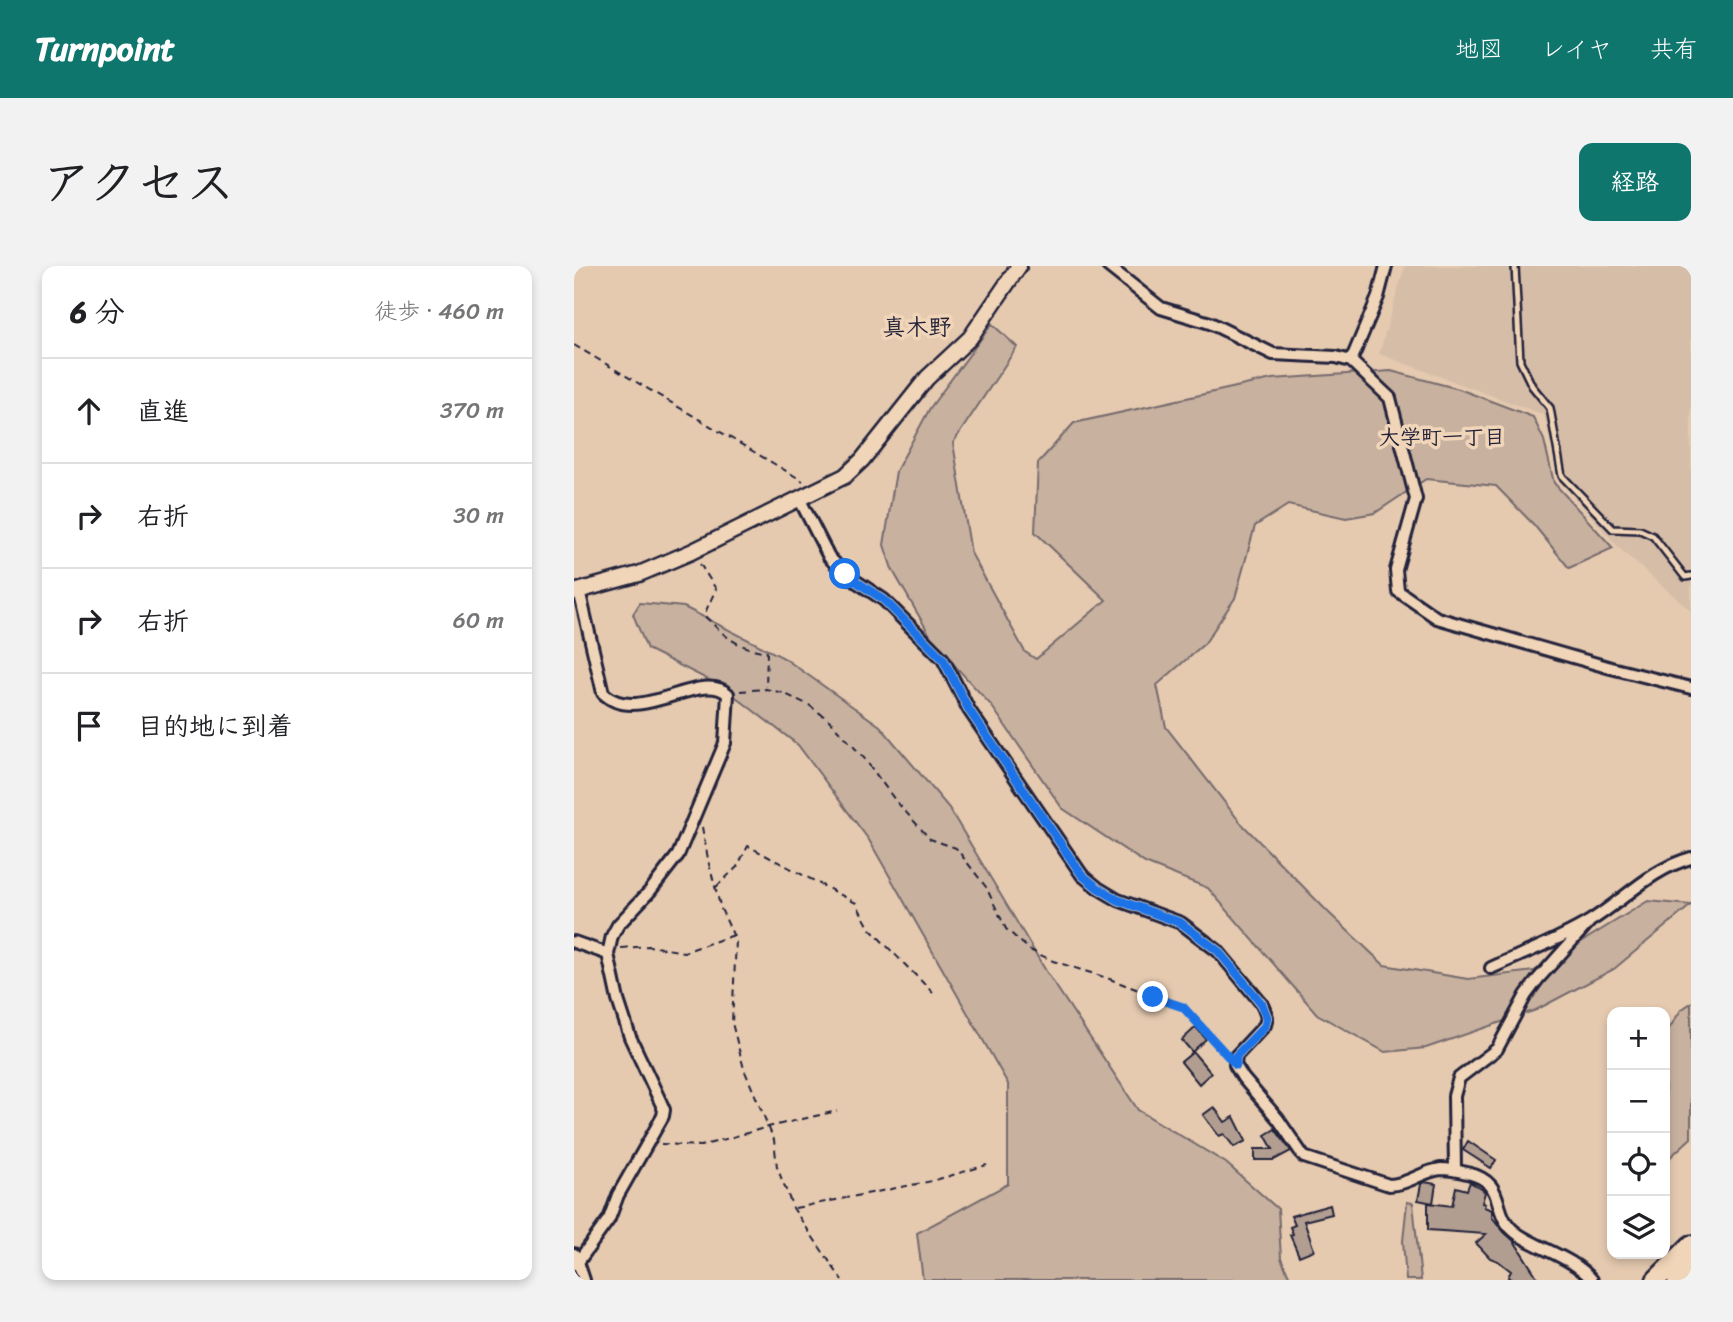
<!DOCTYPE html>
<html lang="ja">
<head>
<meta charset="utf-8">
<style>
	body { margin:0; font-family:Sriracha,"Klee One",sans-serif; background:#f2f2f2; color:#202124 }
	.controls { position:absolute; right:21px; bottom:21px; display:grid; overflow:hidden; border-radius:14px; box-shadow:0 4px 10px #0003 }
	.controls button { width:63px; height:63px; display:grid; place-items:center; padding:0; border:0; border-bottom:2px solid #e0e0e0; background:#fff; color:#202124; font:35px sans-serif }
	.stop { position:absolute; width:21px; height:21px; margin:-16px; border:5px solid #1a73e8; border-radius:50%; background:#fff }
	.stop.end { background:#1a73e8; border-color:#fff; box-shadow:0 2px 7px #0008 }
	.list { margin:0; padding:0; list-style:none }
	h2 { display:flex; justify-content:space-between; align-items:center; height:91px; margin:0; padding:0 28px; font-size:30px }
	h2 small { font-size:23px; font-weight:400; color:#757577 }
	.list li { display:grid; grid-template-columns:46px 1fr auto; gap:21px; align-items:center; box-sizing:border-box; height:105px; padding:0 28px; border-top:2px solid #e0e0e0 }
	.list b { display:block; font-size:26px; white-space:nowrap }
	.list em { font-size:23px; font-style:normal; color:#757577 }
	.icon { flex:none; width:38px; height:38px; fill:none; stroke:currentColor; stroke-width:2; stroke-linecap:round; stroke-linejoin:round }
	.map { position:relative; flex:none; width:1117px; height:1014px; overflow:hidden; border-radius:14px }
	header { display:flex; align-items:center; gap:42px; box-sizing:border-box; height:98px; padding:0 35px; background:#0f766e; color:#fff }
	header strong { font-size:33px }
	nav { display:flex; gap:38px; margin-inline-start:auto; font-size:24px }
	.intro { display:flex; align-items:center; justify-content:space-between; box-sizing:border-box; height:168px; padding:0 42px }
	h1 { margin:0; font-size:49px }
	.button { padding:18px 32px; border-radius:14px; background:#0f766e; color:#fff; font-size:24px; font-weight:700 }
	main { display:flex; gap:42px; padding:0 42px }
	aside { flex:1; background:#fff; border-radius:14px; box-shadow:0 4px 10px #0003 }
	.map>svg:first-child { display:block }
</style>
</head>
<body>
<header>
<strong>Turnpoint</strong>
<nav><a>地図</a><a>レイヤ</a><a>共有</a></nav>
</header>
<div class="intro"><h1>アクセス</h1><a class="button">経路</a></div>
<main>
<aside>
<h2>6 分<small>徒歩 · 460 m</small></h2>
<ul class="list">
<li><svg class="icon" aria-label="ahead" viewBox="0 0 24 24"><path d="M12 20V5M6 11l6-6 6 6"/></svg><div><b>直進</b></div><em>370 m</em></li>
<li><svg class="icon" aria-label="right" viewBox="0 0 24 24"><path d="M7 20v-9h11M14 6l5 5-5 5"/></svg><div><b>右折</b></div><em>30 m</em></li>
<li><svg class="icon" aria-label="right" viewBox="0 0 24 24"><path d="M7 20v-9h11M14 6l5 5-5 5"/></svg><div><b>右折</b></div><em>60 m</em></li>
<li><svg class="icon" aria-label="arrive" viewBox="0 0 24 24"><path d="M6 21V4h12l-3 4 3 4H6"/></svg><div><b>目的地に到着</b></div></li>
</ul>
</aside>
<div class="map">
<svg width="1117" height="1014" viewBox="0 0 1117 1014">
	<rect width="100%" height="100%" fill="#e5cab0"/>
	<filter id="ink" filterUnits="userSpaceOnUse"><feTurbulence type="fractalNoise" baseFrequency=".0143" numOctaves="2"/><feDisplacementMap in="SourceGraphic" scale="14" xChannelSelector="R" yChannelSelector="G"/><feConvolveMatrix kernelMatrix="1 2 1 2 8 2 1 2 1" color-interpolation-filters="sRGB"/></filter>
	<g filter="url(#ink)">
		<!-- built -->
		<path fill="#d6bda7" d="M831 0H1117V345L1046 283 986 215 970 149 805 88Z"/>
		<!-- green -->
		<path fill="#c8b19f" stroke="#756a6d" stroke-width="2" d="M418 58 443 81 379 177 397 287 451 386 462 393 532 334 461 266 464 197 500 157 698 113 817 105 885 123 959 151 970 174 980 217 1039 282 995 302 960 259 922 220 852 213 801 247 772 252 714 239 681 260 661 332 631 377 583 419 592 461 666 556 754 646 810 699 894 713 960 705 1074 635 1117 639 1040 703 962 744 852 782 811 786 743 748 634 622 571 597 488 542 417 439 361 378 318 303 310 279 322 205 356 142Z
			M66 337 110 341 210 392 306 460 375 542 472 705 564 844 652 897 704 943 707 992 717 1014H349L343 967 434 918V818L295 574 224 479 149 421 73 383 59 348Z
			M1117 737V872L1091 896V769L1107 744Z
			M833 936 839 937 847 1014H832L829 975Z"/>
		<!-- building -->
		<path fill="#b29e91" stroke="#22223b" stroke-width="2" d="M622 761 632 773 618 786 608 774Z
			M619 786 637 807 625 818 607 796Z
			M640 841 651 856 660 851 672 875 660 881 650 868 645 870 629 849Z
			M701 863 717 885 700 894H681V883H699L691 869Z
			M894 875 922 894 917 902 889 884Z
			M850 916 862 918 859 937 844 934 847 918Z
			M896 916 909 924 911 926 908 937 911 938 910 941 918 944V951L930 966 940 975 965 1014H939L934 1011 937 1005 924 995 916 992 902 977 912 968 854 964V937L878 940 882 921 893 924Z
			M756 939 758 948 730 955 740 984 725 990 716 969 719 968 716 961 721 959 717 950Z"/>
		<g fill="none" stroke-linecap="round" stroke-linejoin="round">
			<!-- service casing -->
			<g stroke="#22223b" stroke-width="10">
				<path id="service" d="M941 0 946 95 958 120 976 142 988 210 1039 263 1066 264 1079 270 1111 311 1117 310"/>
			</g>
			<!-- minor casing -->
			<g stroke="#22223b" stroke-width="16">
				<path id="minor" d="M534 0 587 42 636 57 699 88 762 91 777 95 804 31 812 0
					M777 95 816 132 842 233 822 304 824 325 863 352 1037 402 1117 422
					M226 234 255 291 271 308 310 334 369 393 395 444 508 609 524 622 544 634 607 657 644 685 688 738 693 751 691 759 662 790 661 799 669 812 704 853 730 891 815 919C834 919 848 905 867 903 876 903 885 905 893 907 937 917 913 948 945 969 968 984 1000 992 1018 1014
					M0 676 34 688
					M917 702C950 687 985 674 1016 655 1050 634 1077 603 1117 592
					M881 904 880 830 885 812 923 783 952 729 964 713 1016 655
					M0 988 4 996 35 953 44 929 89 850 90 844 87 837 56 771 44 734 34 688 38 670 44 659 76 625 104 589 151 477 154 428C126 403 64 461 29 427L5 324
					M0 998 4 996 10 1014"/>
			</g>
			<!-- tertiary casing -->
			<g stroke="#22223b" stroke-width="19">
				<path id="tertiary" d="M0 326 65 308 117 286 271 210 288 194 353 112 396 72 445 0"/>
			</g>
			<!-- trunk casing -->
			<g stroke="#22223b" stroke-width="23">
				<path id="trunk" d="M1082 1014 1117 979
					M1103 1014 1117 1000"/>
			</g>
			<!-- path -->
			<path stroke="#22223b" stroke-width="2" stroke-dasharray="7 5" stroke-linecap="butt" d="M0 79 229 215
				M126 298 142 323 130 349C152 372 162 381 193 386L192 421
				M166 425 192 423 209 427 235 439 255 454 290 492 321 534 356 573 382 582 412 621 432 663 456 684 479 695 533 712 609 741 651 788
				M128 561 135 598 147 643 162 675 158 757 170 803 200 874 203 901 219 942 268 1014
				M142 621 163 601 174 580 282 637 296 663 359 727
				M47 682 75 680 110 686 160 669
				M87 878 127 880 194 861 263 845
				M221 942 358 915 413 899"/>
			<!-- service -->
			<use href="#service" stroke="#f1d5b8" stroke-width="5"/>
			<!-- minor -->
			<use href="#minor" stroke="#f1d5b8" stroke-width="10"/>
			<!-- tertiary -->
			<use href="#tertiary" stroke="#f1d5b8" stroke-width="14"/>
			<!-- trunk -->
			<use href="#trunk" stroke="#f1d5b8" stroke-width="18"/>
		</g>
	</g>
	<g fill="none" stroke-linecap="round" stroke-linejoin="round" filter="url(#ink)">
		<!-- route -->
		<path stroke="#1a73e8" stroke-width="9" d="M271 308 310 334 369 393 395 444 508 609 524 622 544 634 607 657 644 685 688 738 693 751 691 760 662 790V799L609 741 579 731"/>
	</g>
	<g text-anchor="middle" dominant-baseline="central" stroke-width="7" stroke-linejoin="round" paint-order="stroke">
		<!-- neighbourhood labels -->
		<g font-size="21" font-weight="bold" fill="#22223b" stroke="#f1d5b8">
			<text x="868" y="171">大学町一丁目</text>
		</g>
		<!-- quarter labels -->
		<g font-size="23" font-weight="bold" fill="#22223b" stroke="#f1d5b8">
			<text x="343" y="61">真木野</text>
		</g>
	</g>
</svg>
<div class="controls">
<button>+</button>
<button>−</button>
<button><svg class="icon" aria-label="locate" viewBox="0 0 24 24"><circle cx="12" cy="12" r="6"/><path d="M12 2v4M12 18v4M2 12h4M18 12h4"/></svg></button>
<button><svg class="icon" aria-label="layers" viewBox="0 0 24 24"><path d="M12 4l9 5-9 5-9-5zM3 14l9 5 9-5"/></svg></button>
</div>
<div class="stop" style="left:271px;top:308px"></div>
<div class="stop end" style="left:579px;top:731px"></div>
</div>
</main>
</body>
</html>
